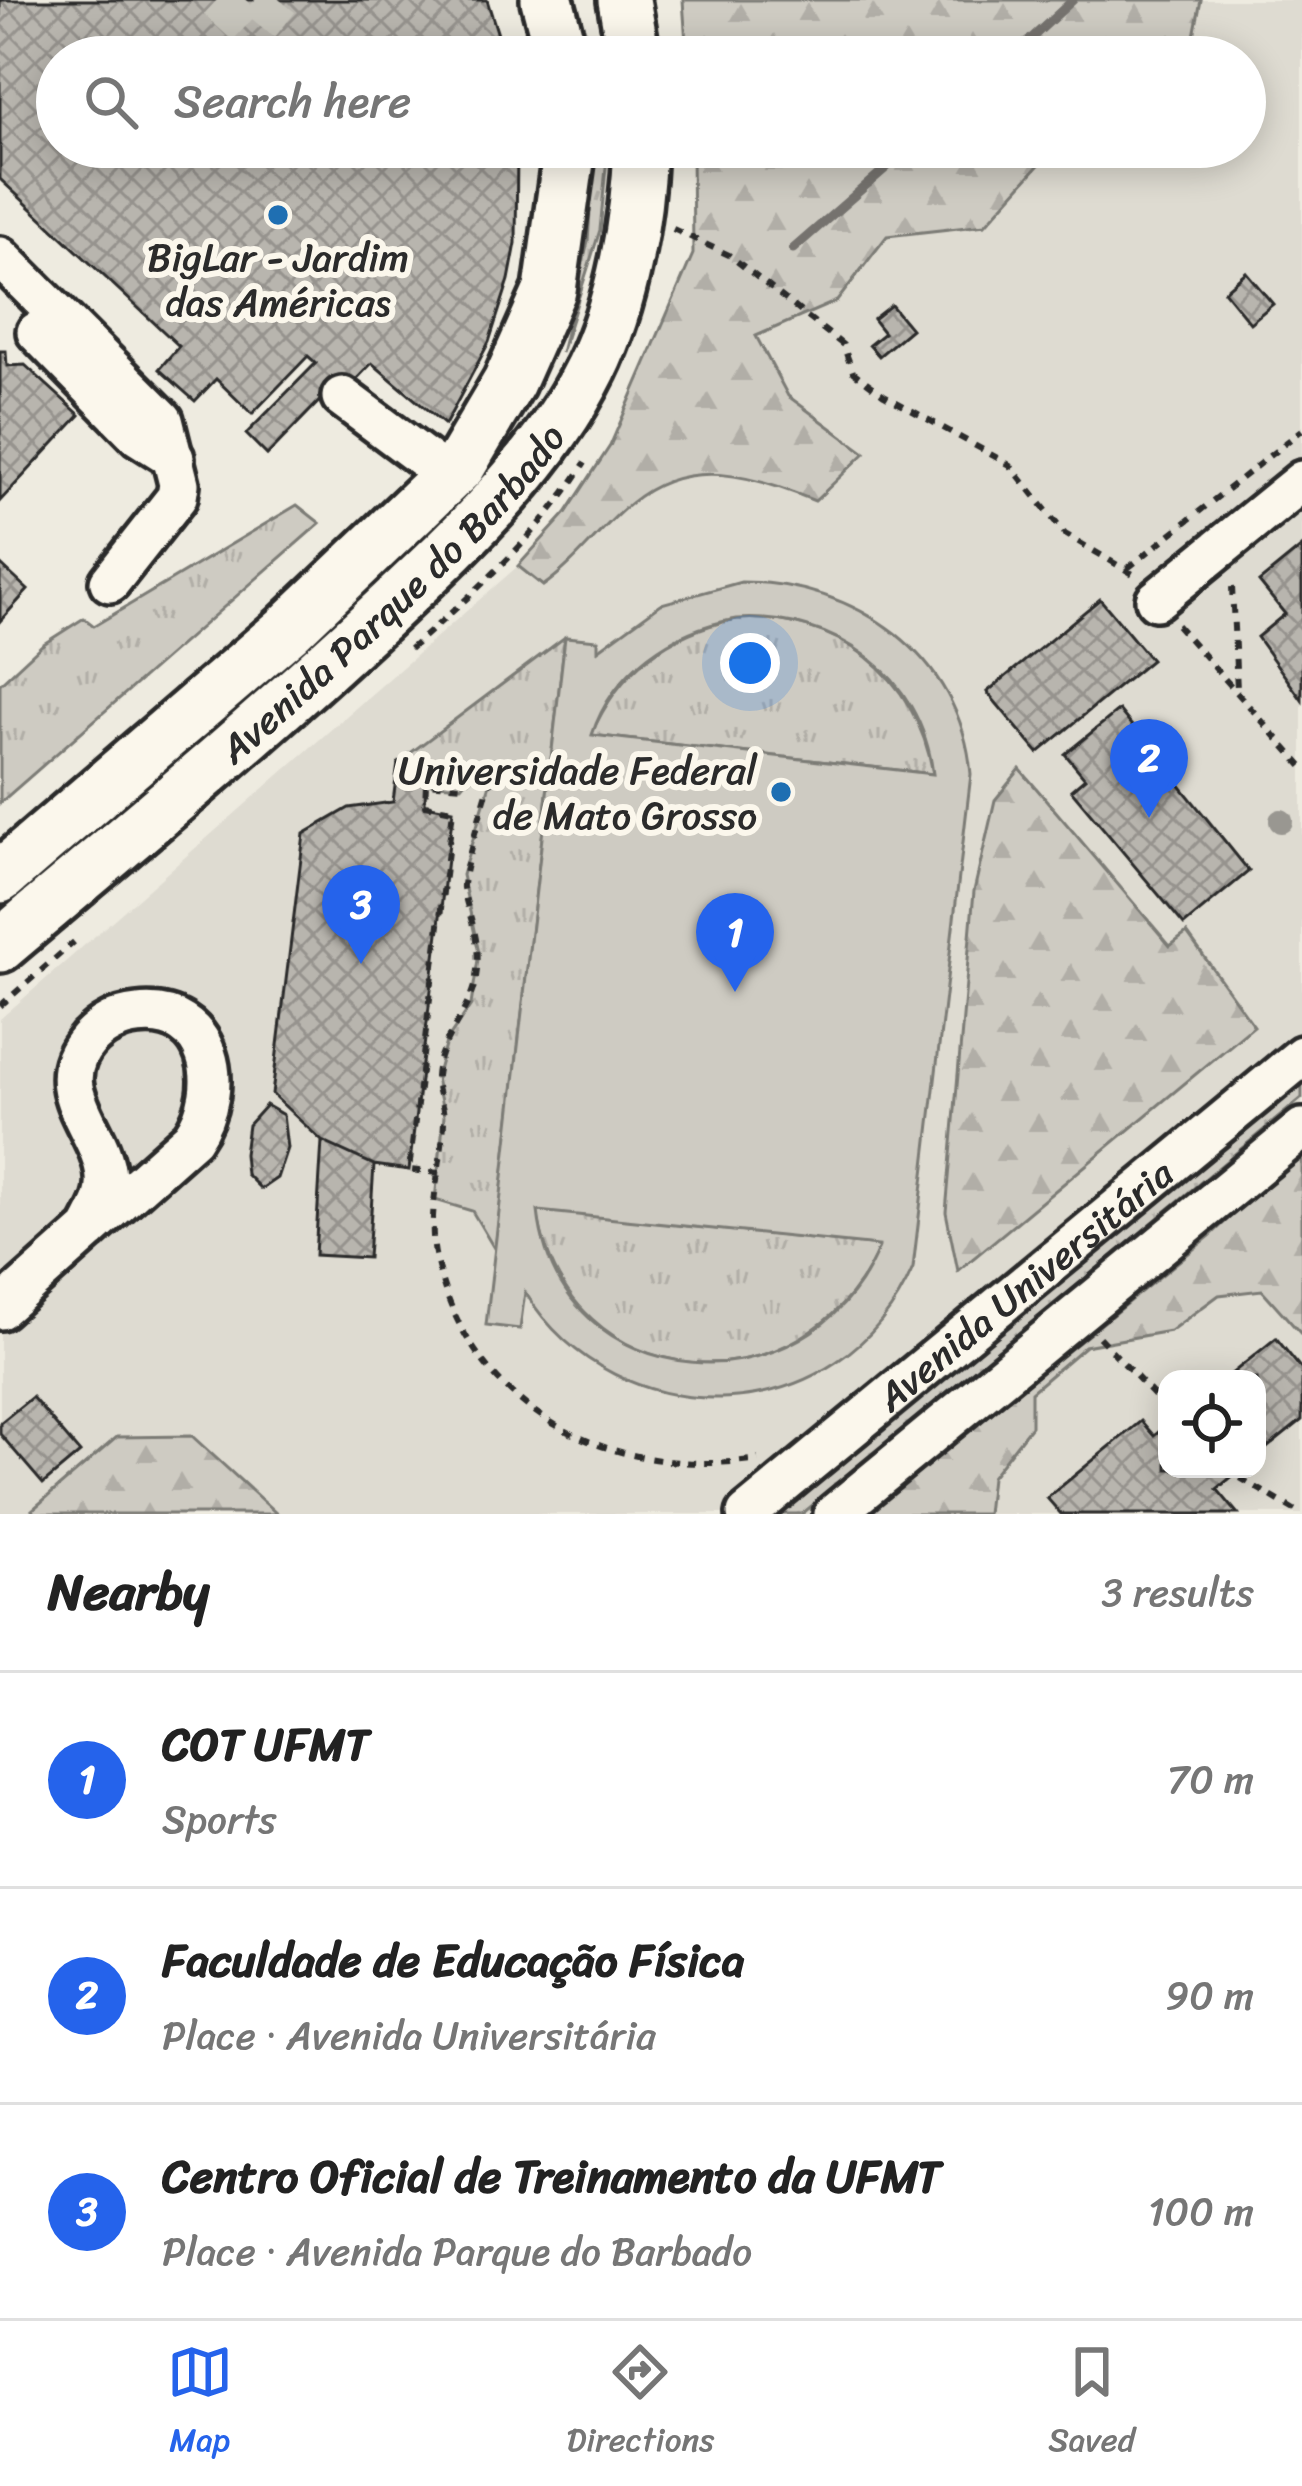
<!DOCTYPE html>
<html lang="en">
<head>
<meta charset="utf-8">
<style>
	body { margin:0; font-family:Sriracha,sans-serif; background:#f6f6f6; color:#222 }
	.controls { position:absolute; right:36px; bottom:36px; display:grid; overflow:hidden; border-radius:24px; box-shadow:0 6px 30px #0003 }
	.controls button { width:108px; height:108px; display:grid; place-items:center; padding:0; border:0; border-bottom:3px solid #e0e0e0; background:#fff; color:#222; font:60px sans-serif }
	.you { position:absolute; left:750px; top:663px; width:42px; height:42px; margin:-30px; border:9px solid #fff; border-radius:50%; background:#1a73e8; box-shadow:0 0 0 18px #1a73e833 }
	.badge { display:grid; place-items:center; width:78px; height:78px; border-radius:50%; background:#2563eb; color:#fff; font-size:39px; font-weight:700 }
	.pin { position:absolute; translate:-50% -99px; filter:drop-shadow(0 3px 6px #0008) }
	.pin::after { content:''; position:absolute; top:63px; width:42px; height:36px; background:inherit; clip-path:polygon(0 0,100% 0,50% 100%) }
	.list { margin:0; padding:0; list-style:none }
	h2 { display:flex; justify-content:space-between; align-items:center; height:156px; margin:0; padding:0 48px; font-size:51px }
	h2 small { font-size:39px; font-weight:400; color:#767676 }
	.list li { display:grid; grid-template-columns:78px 1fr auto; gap:36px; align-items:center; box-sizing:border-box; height:216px; padding:0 48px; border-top:3px solid #e0e0e0 }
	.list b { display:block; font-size:45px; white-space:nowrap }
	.list p { margin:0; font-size:39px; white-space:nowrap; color:#767676 }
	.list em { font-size:39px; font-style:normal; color:#767676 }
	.icon { flex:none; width:66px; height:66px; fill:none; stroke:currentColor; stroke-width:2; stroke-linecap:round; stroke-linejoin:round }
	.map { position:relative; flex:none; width:1302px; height:1514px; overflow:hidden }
	.search { position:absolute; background:#fff; box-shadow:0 6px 30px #0003; left:36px; right:36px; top:36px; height:132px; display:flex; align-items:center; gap:30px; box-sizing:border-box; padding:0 42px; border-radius:66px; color:#767676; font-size:45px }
	.sheet { height:804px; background:#fff }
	nav { display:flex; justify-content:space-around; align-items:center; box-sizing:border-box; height:168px; border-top:3px solid #e0e0e0; background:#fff; font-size:33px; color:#767676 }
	nav a { display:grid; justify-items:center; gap:6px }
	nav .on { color:#2563eb }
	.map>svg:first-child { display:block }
</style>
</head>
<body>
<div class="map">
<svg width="1302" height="1514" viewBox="0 0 1302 1514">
	<defs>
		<pattern id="grass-tufts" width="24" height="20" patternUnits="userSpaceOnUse" patternTransform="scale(3)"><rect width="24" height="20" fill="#cecbc2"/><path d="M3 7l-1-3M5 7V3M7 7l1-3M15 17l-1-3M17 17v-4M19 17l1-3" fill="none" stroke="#b1aea7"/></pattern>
		<pattern id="forest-firs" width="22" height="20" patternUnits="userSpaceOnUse" patternTransform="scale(3)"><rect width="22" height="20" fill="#cecbc2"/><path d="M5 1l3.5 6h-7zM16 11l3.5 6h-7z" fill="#b1aea7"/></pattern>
		<pattern id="building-cross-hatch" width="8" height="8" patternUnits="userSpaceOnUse" patternTransform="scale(3)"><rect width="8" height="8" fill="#b8b5ae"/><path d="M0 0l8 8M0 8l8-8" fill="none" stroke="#96938e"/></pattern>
	</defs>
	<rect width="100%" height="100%" fill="#eeebe0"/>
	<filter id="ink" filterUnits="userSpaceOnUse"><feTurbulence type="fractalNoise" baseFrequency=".00833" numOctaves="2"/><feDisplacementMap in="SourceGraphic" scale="24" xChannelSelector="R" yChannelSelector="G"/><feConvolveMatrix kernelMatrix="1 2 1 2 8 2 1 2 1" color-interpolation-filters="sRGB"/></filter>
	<g filter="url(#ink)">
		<!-- built -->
		<path fill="#dedbd1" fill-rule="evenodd" d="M824 0H1302V1514H0V1019L518 566 566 513 610 446 757 147H1245V57H798ZM1167 1379H1257V1469H1167Z"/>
		<!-- grass -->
		<path fill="url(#grass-tufts)" stroke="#7c7b76" stroke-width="3" d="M594 147H608L600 230 561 353 588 242Z
			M297 505 320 523 0 803V684L42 645 84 618 94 626Z
			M737 619C837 613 917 675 933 774L591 735C619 670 668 632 737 619Z
			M565 637 495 1250 472 1211 435 1200 444 1116 436 1078 446 1042 471 1005 479 953 462 875 496 764 482 760 461 786 426 783 423 762 405 757Z
			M1302 1069V1098L802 1514H764Z
			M537 1210 880 1246C807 1415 565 1399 537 1210Z"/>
		<!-- forest -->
		<path fill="url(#forest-firs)" stroke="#7c7b76" stroke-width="3" d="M683 0H1201L1190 57H687Z
			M692 147H1055L985 225 887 236 837 301 756 336 788 396 865 453 815 501C755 476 688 455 631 503 599 529 577 562 543 586L518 566 566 513 610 446 693 254Z
			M1020 769 1170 946 1187 933 1254 1026 958 1271 946 1212 974 891 995 800Z
			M1302 1149V1335L1262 1290 1219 1295 1170 1331 1085 1346 1031 1392V1426L991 1477 987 1514H867L1211 1235Z
			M192 1436 277 1514H35L32 1510 117 1437Z"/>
		<!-- pitch -->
		<path fill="#cecbc2" stroke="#7c7b76" stroke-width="3" fill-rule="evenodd" d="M741 582C854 582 961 654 971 774L913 1268C843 1433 617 1441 525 1292L520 1329 486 1325 565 637 598 640V650L661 604ZM737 619C835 613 921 674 933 774L592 735C613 671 672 629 737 619ZM538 1211 879 1246V1247C811 1416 558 1397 538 1211Z"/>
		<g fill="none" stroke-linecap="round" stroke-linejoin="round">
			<!-- stream -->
			<path stroke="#74726e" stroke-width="9" d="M1011 57 1073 0
				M793 249 910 147"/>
		</g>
		<!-- building -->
		<path fill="url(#building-cross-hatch)" stroke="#2b2b2b" stroke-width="3" d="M0 0H487L505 57H57V147H517L516 243 509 280 489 342 445 425 372 363 345 391 337 383 267 455 246 434 316 363 308 356 252 414 216 379 195 401 159 369 179 346 0 179Z
			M1246 272 1273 304 1250 323 1224 291Z
			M891 305 911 329 879 356 869 345 884 333 873 319Z
			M0 351H6L7 366 25 365 80 415 0 501Z
			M1302 547V700L1257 637 1285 614 1259 582Z
			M0 564 28 590 0 621Z
			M1100 599 1151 660 1038 753 987 692Z
			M1119 710 1249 871 1184 925 1071 790 1085 778 1065 754Z
			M410 756 426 766 425 805 453 810 409 1170 374 1165 322 1141 272 1094 304 834 349 808 393 802 398 763Z
			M266 1105 283 1115 287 1148 277 1178 261 1189 246 1174 244 1154 248 1125Z
			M322 1141 374 1165 368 1258 315 1255Z
			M1276 1338 1302 1370V1420L1257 1456V1379H1225Z
			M32 1397 80 1453 43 1484 0 1434V1423Z
			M1141 1421 1154 1436 1167 1425V1469H1241L1217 1489 1238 1514H1061L1047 1498Z"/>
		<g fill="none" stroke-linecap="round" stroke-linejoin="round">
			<!-- minor-tunnel -->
			<path stroke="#c7c5bc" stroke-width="39" stroke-dasharray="39 20" stroke-linecap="butt" d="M217 0 253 33 280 0"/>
			<!-- minor casing -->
			<g stroke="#2b2b2b" stroke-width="48">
				<g id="minor">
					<path d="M0 257 163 420 179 484 177 497 110 582"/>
					<path d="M37 332 139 436 174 458"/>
					<path d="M342 397 448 476"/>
					<path d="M1156 600 1302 481"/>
					<path d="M0 1309 192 1138C227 1088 212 1006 137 1015 117 1017 102 1025 88 1040 45 1089 103 1129 106 1177 108 1198 98 1212 89 1230"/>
					<path id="s1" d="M747 1514 1302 1056"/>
					<path d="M834 1514 1302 1129"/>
				</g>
			</g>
			<!-- major casing -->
			<g stroke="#2b2b2b" stroke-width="60">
				<g id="major">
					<path d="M547 0 562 57"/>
					<path d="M624 0 634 57"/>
					<path d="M0 877 287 630 460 465 509 382 550 290 570 147"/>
					<path id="s2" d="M0 946C128 838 257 731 379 617 457 543 542 467 591 368 623 302 637 220 640 147"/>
				</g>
			</g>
			<!-- path -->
			<path stroke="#2b2b2b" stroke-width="6" stroke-dasharray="9 9" stroke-linecap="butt" d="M673 229 729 255 843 345 853 372 884 395 1010 465 1065 534 1133 574
				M1128 568 1302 430
				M1232 587 1237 689
				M1177 625 1302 766
				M410 649C475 592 538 537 585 463
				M0 1006 74 942
				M439 1173 409 1170 453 810 425 805 426 783 461 786 489 758 496 766C490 778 461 878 463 888 470 921 482 941 476 977 470 1014 438 1040 436 1077 436 1093 445 1107 444 1122 442 1167 426 1214 436 1259 471 1412 611 1481 758 1459
				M1099 1337 1167 1409
				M1225 1469 1301 1514"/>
			<!-- minor -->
			<use href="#minor" stroke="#fbf7ec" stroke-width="39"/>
			<!-- major -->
			<use href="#major" stroke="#fbf7ec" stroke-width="51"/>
		</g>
		<!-- trees -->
		<circle fill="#999791" cx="1281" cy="821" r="12"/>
	</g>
	<!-- markers -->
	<g fill="#1f6fb2" stroke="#fbf7ec" stroke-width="4.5">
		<circle cx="278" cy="215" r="12"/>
		<circle cx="781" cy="792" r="12"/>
	</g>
	<g text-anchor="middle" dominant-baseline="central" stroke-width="12" stroke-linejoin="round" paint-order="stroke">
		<!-- poi labels -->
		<g font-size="39" fill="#2b2b2b" stroke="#fbf7ec">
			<text x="278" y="257">BigLar - Jardim<tspan x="278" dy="45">das Américas</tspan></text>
			<text x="757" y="770" text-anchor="end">Universidade Federal<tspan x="757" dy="45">de Mato Grosso</tspan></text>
		</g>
		<!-- street labels -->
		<g font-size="39" fill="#2b2b2b" stroke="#fbf7ec">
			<text stroke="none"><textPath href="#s2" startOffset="528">Avenida Parque do Barbado</textPath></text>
			<text stroke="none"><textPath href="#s1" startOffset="360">Avenida Universitária</textPath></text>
		</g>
	</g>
</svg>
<div class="controls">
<button><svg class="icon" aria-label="locate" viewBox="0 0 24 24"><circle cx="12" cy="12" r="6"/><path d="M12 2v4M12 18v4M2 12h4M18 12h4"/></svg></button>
</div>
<div class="you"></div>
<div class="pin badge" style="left:735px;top:992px">1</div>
<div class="pin badge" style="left:1149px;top:818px">2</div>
<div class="pin badge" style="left:361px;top:964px">3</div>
<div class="search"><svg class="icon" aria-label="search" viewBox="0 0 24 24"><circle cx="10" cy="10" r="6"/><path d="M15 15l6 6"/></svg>Search here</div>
</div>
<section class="sheet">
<h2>Nearby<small>3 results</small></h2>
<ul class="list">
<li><span class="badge">1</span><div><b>COT UFMT</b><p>Sports</p></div><em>70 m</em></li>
<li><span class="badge">2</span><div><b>Faculdade de Educação Física</b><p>Place · Avenida Universitária</p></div><em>90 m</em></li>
<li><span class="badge">3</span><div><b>Centro Oficial de Treinamento da UFMT</b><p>Place · Avenida Parque do Barbado</p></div><em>100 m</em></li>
</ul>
</section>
<nav>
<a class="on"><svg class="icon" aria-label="map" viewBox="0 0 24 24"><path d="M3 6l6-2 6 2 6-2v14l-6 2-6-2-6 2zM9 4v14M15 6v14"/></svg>Map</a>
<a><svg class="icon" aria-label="directions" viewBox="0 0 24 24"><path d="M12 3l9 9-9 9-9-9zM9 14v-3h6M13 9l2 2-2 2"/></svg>Directions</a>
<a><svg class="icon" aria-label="saved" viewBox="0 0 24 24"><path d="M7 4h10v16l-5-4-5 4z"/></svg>Saved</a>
</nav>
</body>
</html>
